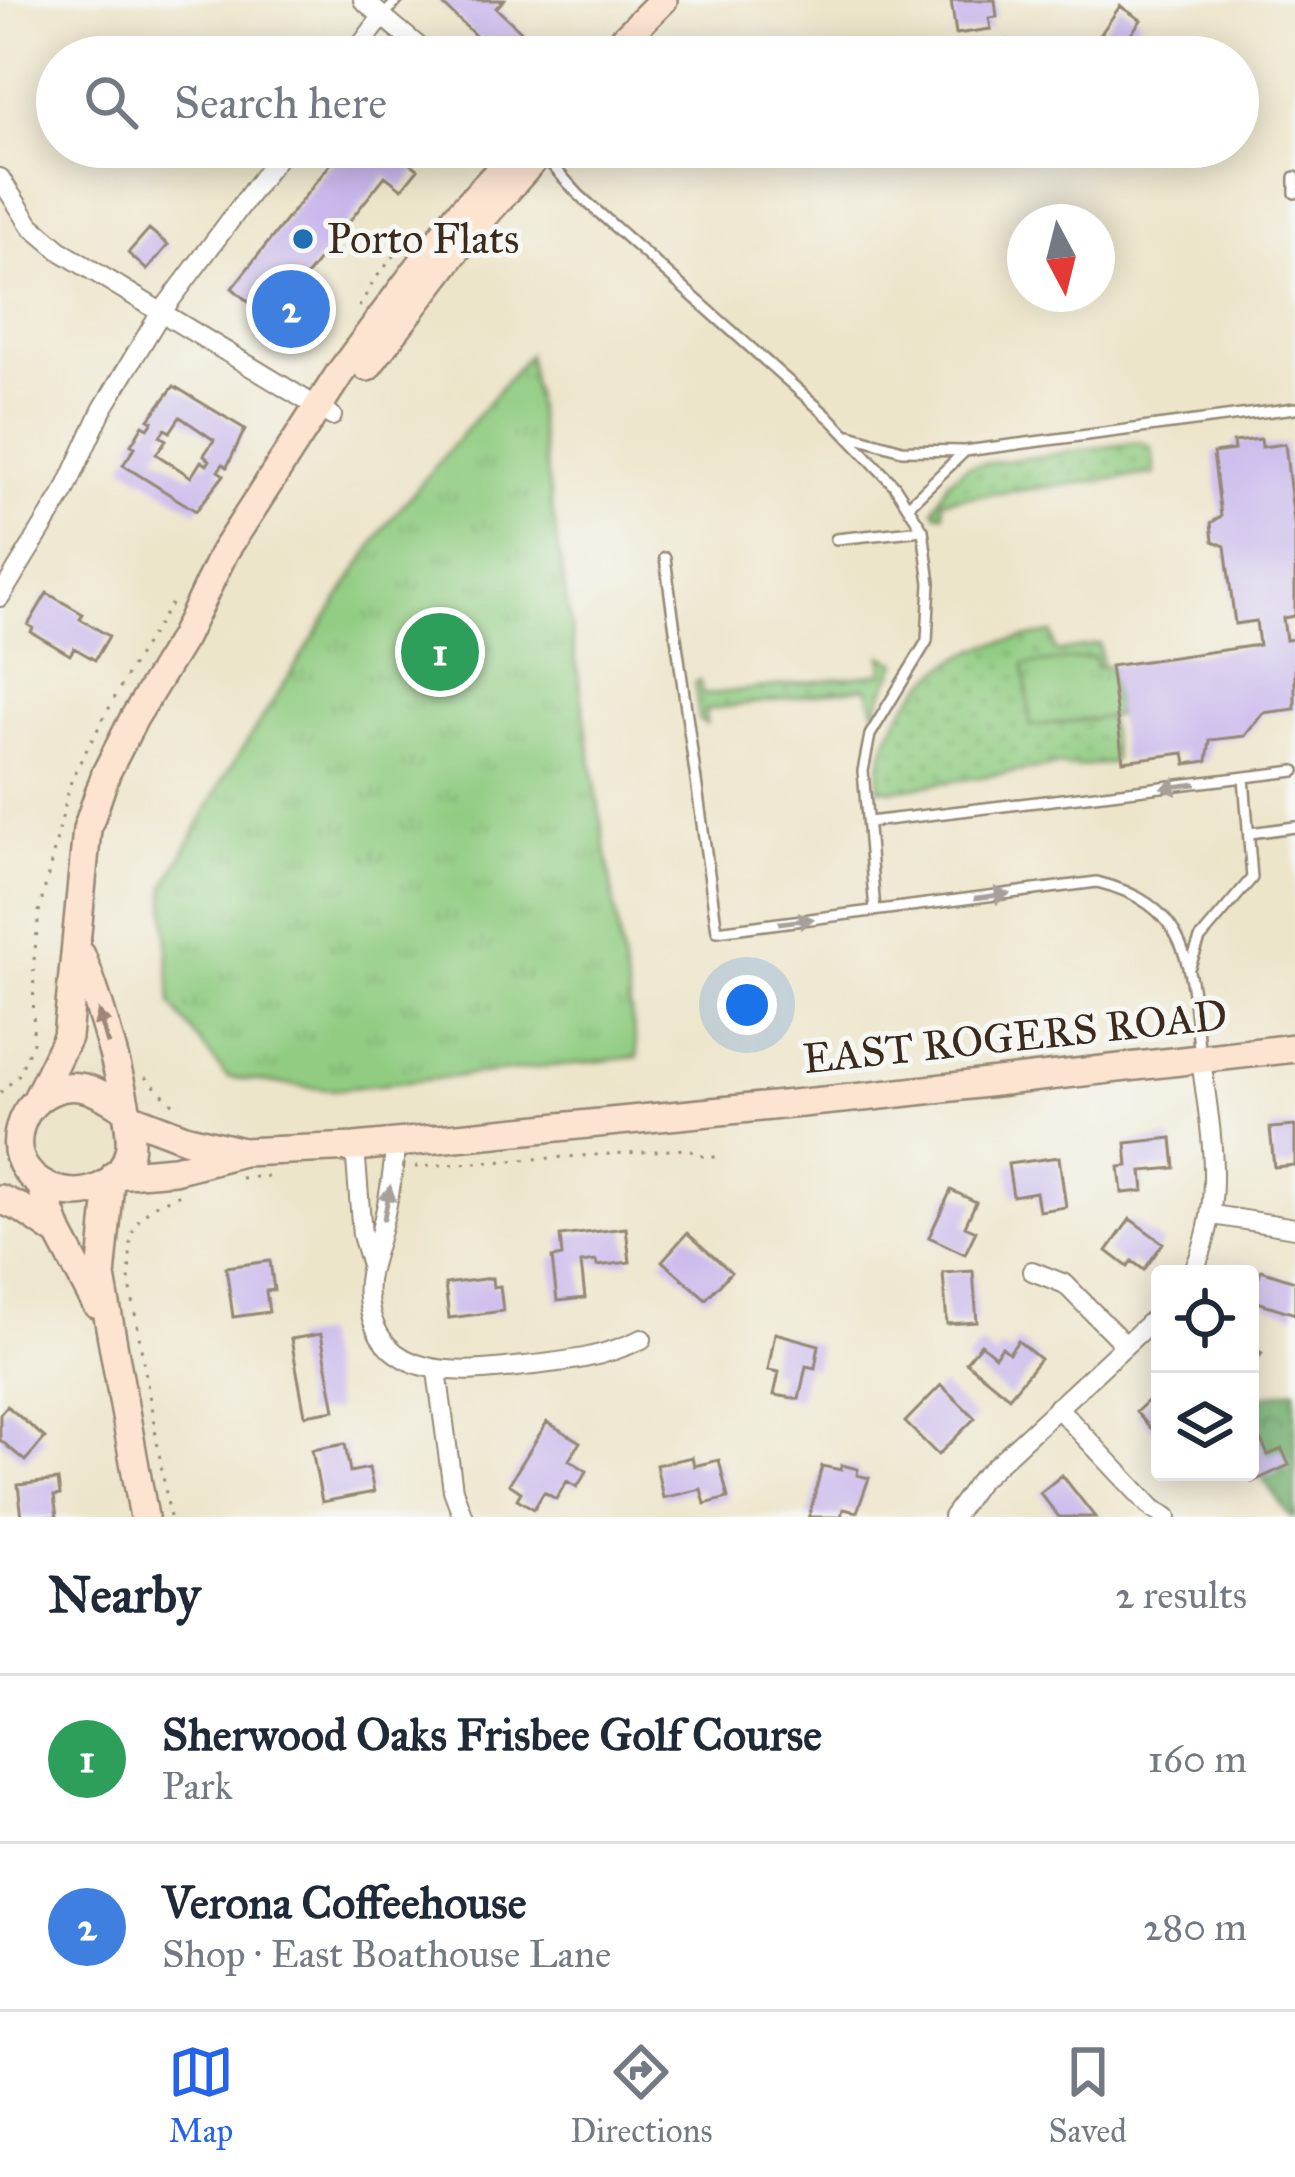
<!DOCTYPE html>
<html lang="en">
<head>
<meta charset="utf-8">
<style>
	body { margin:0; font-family:"IM FELL Great Primer",serif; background:#f2f2f3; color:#1f2937 }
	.controls { position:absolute; right:36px; bottom:36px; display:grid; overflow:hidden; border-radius:12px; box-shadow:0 6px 30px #0003 }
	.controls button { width:108px; height:108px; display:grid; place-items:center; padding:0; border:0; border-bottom:3px solid #e0e1e3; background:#fff; color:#1f2937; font:60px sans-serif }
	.compass { position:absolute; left:1007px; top:204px; width:108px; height:108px; border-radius:50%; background:#fff; box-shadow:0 6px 30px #0003; rotate:173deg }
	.you { position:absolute; left:747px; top:1005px; width:42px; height:42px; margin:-30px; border:9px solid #fff; border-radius:50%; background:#1a73e8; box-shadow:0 0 0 18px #1a73e833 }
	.badge { display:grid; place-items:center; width:78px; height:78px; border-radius:50%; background:#2563eb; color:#fff; font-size:39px; font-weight:700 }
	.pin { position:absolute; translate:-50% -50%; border:6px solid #fff; box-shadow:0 3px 12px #0006 }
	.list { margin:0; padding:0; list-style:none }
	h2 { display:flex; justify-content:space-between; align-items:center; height:156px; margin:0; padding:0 48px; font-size:51px }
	h2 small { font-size:39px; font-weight:400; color:#747a83 }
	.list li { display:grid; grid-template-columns:78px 1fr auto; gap:36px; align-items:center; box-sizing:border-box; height:168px; padding:0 48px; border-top:3px solid #e0e1e3 }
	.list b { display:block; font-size:45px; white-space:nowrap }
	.list p { margin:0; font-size:39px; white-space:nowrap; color:#747a83 }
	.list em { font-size:39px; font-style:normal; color:#747a83 }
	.icon { flex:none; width:66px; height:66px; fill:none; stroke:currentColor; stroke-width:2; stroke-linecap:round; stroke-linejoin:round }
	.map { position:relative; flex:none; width:1295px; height:1517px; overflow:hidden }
	.search { position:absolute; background:#fff; box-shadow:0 6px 30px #0003; left:36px; right:36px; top:36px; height:132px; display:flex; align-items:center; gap:30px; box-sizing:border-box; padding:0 42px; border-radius:66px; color:#747a83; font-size:45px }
	.sheet { height:492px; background:#fff }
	nav { display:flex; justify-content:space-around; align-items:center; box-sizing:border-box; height:168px; border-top:3px solid #e0e1e3; background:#fff; font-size:33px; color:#747a83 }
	nav a { display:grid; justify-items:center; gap:6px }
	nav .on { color:#2563eb }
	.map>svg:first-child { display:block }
</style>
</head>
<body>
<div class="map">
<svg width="1295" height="1517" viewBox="0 0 1295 1517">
	<defs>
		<pattern id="grass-dots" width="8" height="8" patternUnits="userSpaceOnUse" patternTransform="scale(3)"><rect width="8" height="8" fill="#90cc81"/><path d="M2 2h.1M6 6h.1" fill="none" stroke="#7daf6f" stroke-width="1.8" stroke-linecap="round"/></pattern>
		<pattern id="forest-crowns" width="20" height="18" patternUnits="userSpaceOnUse" patternTransform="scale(3)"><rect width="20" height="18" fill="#74b06f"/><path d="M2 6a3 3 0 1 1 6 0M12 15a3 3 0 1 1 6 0" fill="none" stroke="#608f5b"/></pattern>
		<pattern id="park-tufts" width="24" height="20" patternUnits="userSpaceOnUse" patternTransform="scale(3)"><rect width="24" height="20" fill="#90cc81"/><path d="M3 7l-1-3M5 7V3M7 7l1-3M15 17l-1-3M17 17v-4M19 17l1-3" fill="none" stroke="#7daf6f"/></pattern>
	</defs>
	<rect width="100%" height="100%" fill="#f6f6f2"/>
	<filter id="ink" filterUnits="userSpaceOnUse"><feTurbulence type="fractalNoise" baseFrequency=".00833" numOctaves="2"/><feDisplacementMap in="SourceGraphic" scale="24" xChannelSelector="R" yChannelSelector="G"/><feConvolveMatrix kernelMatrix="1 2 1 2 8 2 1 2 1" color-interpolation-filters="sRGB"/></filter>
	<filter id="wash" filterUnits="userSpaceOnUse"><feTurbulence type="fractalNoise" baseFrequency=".004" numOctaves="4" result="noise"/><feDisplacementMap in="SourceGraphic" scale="48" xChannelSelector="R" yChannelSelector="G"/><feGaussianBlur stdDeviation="2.7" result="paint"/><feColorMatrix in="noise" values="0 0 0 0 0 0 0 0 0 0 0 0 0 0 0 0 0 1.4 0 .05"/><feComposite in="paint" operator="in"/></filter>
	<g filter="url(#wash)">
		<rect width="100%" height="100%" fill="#ede5ca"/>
		<!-- grass -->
		<path fill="url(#grass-dots)" stroke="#667b50" stroke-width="3" d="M1140 442 1152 448 1155 474 943 500 944 513 938 514 934 509 949 480 968 466Z
			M1052 633 1055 652 1099 644 1102 667 1095 668 1094 658 1031 726 1108 717 1114 758 1111 763 1067 768 1062 765 893 790 878 788C879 727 922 671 978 649 1001 640 1028 638 1052 633Z
			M882 655 897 663 875 711 867 687 705 710 706 724 699 720 695 684 699 680 703 695 883 673Z"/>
		<!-- forest -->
		<path fill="url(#forest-crowns)" stroke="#586d46" stroke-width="3" d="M1295 1389V1517H1290L1250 1460V1400Z"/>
		<!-- park -->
		<path fill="url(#park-tufts)" stroke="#667b50" stroke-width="3" d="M528 355 638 1057 331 1090 227 1077 171 1004 165 887 225 776 384 528Z
			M1094 657 1096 667 1110 666 1116 716 1031 726 1024 665Z"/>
		<g id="blocks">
			<!-- building -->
			<path fill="#c9b7ec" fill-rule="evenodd" d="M438 0H504L496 8 539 48 531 57H498Z
				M951 0H995L997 17 989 18 991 29 956 34Z
				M1120 6 1141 20 1115 57H1085Z
				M1007 40 1039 43 1038 53 1050 57H1006Z
				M344 147H429L418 161 405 152 401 156 418 169 402 189 385 176 296 289 311 300 285 333 232 288Z
				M149 229 168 245 147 270 128 253Z
				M174 386 245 429 227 467 223 464 218 471 224 475 196 511 123 465 135 447 131 445 143 425 148 428 153 421 149 419ZM180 417 214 440 204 455 210 460 207 465 201 461 191 477 156 454 166 440 160 436 165 429 170 432Z
				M1261 439 1262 447 1285 444 1295 531V616L1283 618 1286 640 1295 639V709L1263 713 1245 736 1210 740 1207 761 1186 764 1184 753 1123 761 1110 666 1259 645 1256 621 1235 624 1225 546 1213 541 1211 523 1221 516 1213 453 1234 450 1233 442Z
				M47 593 83 614 80 619 109 636 95 660 74 648 70 655 31 632 33 628 28 625Z
				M1295 1126V1165L1274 1167 1270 1128Z
				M1172 1138 1175 1168 1142 1171 1144 1191 1122 1193 1119 1167 1128 1166 1126 1143Z
				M1059 1157 1066 1207 1039 1211 1036 1192 1013 1196 1008 1164Z
				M951 1190 976 1202 965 1226 976 1231 965 1254 929 1237Z
				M1130 1219 1163 1243 1144 1270 1132 1261 1128 1267 1107 1251Z
				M626 1228 630 1262 597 1266 596 1261 581 1263 585 1298 557 1301 552 1258 562 1256 560 1236Z
				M687 1233 731 1272 706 1299 662 1261Z
				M270 1261 274 1290 266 1291 269 1312 233 1317 226 1267Z
				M1261 1270 1295 1281V1314L1251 1300Z
				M973 1271 977 1322 947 1324 943 1273Z
				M492 1278 493 1287 500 1286 503 1311 449 1318 445 1284Z
				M775 1333 819 1345 815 1368 806 1366 799 1399 774 1395 779 1372 768 1370Z
				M321 1334 335 1410 305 1415 291 1339Z
				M1250 1337 1257 1342 1253 1347 1262 1353 1250 1369Z
				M1018 1341 1040 1359 1009 1397 966 1362 981 1344 995 1356 1002 1347 1009 1353Z
				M941 1385 975 1418 938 1455 905 1422Z
				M1153 1396 1160 1403V1438L1136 1412Z
				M7 1406 45 1438 25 1461 0 1440V1414Z
				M547 1422 580 1442 569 1460 587 1471 577 1487 567 1481 556 1499 544 1492 534 1509 517 1499 521 1492 509 1484Z
				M1260 1438 1268 1455 1282 1449 1289 1465 1252 1482 1248 1472 1250 1443Z
				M345 1444 350 1472 369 1468 374 1492 322 1502 312 1450Z
				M692 1457 694 1466 719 1460 728 1498 705 1504 701 1489 663 1498 656 1465Z
				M842 1465 858 1469 857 1475 869 1478 857 1512 843 1509 841 1517H809L822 1466 841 1470Z
				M1062 1475 1095 1517H1059L1040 1493Z
				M58 1480 60 1495 54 1496 57 1517H22L18 1485Z"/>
		</g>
	</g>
	<g filter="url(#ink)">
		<use href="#blocks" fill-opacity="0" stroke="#948874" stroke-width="3"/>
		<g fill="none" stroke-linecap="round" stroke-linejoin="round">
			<!-- service casing -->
			<g stroke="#948874" stroke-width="14">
				<path id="service" d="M382 17 398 0
					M541 153 579 195 832 420 894 485 923 530 930 583 927 641 870 735 863 771 875 910
					M1295 177V193
					M850 435 902 450 965 451 1295 408
					M908 506 965 451
					M836 539 923 530
					M665 558 717 931 1097 882C1195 906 1190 972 1200 1056
					M869 822 1295 771
					M1250 833 1295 827
					M1190 966 1200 939 1252 878 1244 778"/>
			</g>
			<!-- minor casing -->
			<g stroke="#948874" stroke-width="22">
				<path id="minor" d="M363 0 431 57
					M352 57 382 17
					M0 178 31 226 62 252 332 416
					M0 597 65 491 102 410 160 314 285 147
					M395 1143C394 1171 389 1198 382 1226 377 1250 365 1272 368 1298 377 1384 464 1373 525 1366 570 1361 601 1358 642 1339
					M355 1147 362 1235 370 1262
					M1213 1215 1295 1228
					M1032 1271 1065 1284 1125 1345
					M1192 1274C1226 1205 1211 1133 1201 1060
					M437 1371 453 1490 463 1517
					M1057 1407 1153 1509 1167 1517
					M953 1517 978 1482 1160 1313"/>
			</g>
			<!-- secondary casing -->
			<g stroke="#948874" stroke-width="32">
				<path id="secondary" d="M606 57 663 0
					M367 367 469 233 545 147
					M81 955C95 989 137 1120 129 1152 112 1220 0 1197 20 1127 25 1109 39 1095 57 1089 83 1080 104 1096 126 1109
					M36 1101 67 1037 87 829 106 773 134 718 183 638 224 552 340 373 457 216 522 147
					M130 1117 185 1138 239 1151
					M115 1175 174 1170 243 1152 355 1147 873 1096 1295 1048
					M110 1183 101 1277 144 1517
					M41 1185 59 1234 96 1304
					M0 1199 23 1209 58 1233"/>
			</g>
			<!-- path -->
			<path stroke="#948874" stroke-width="3" stroke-dasharray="3 9" stroke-linecap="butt" d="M359 307 375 279 413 233
				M145 1077 177 1108
				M0 1093 18 1076 33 1042 34 960 39 912 72 777 135 660 171 604
				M415 1167 686 1149 707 1158 721 1156
				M241 1178 268 1176
				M170 1517 129 1278 131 1236 140 1218 155 1205 180 1194"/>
			<!-- service -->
			<use href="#service" stroke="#fff" stroke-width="9"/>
			<!-- minor -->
			<use href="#minor" stroke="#fff" stroke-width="18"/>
			<!-- secondary -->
			<use href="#secondary" stroke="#fde4d1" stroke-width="27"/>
		</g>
		<!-- one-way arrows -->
		<defs><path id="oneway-solid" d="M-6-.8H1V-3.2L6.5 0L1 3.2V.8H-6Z" transform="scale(3)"/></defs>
		<g fill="#a79f9a">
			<use href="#oneway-solid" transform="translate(1179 786) rotate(173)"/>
			<use href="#oneway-solid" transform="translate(992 896) rotate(-7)"/>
			<use href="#oneway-solid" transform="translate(796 921) rotate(-7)"/>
			<use href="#oneway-solid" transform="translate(387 1203) rotate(-79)"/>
		</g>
		<use fill="#9c8778" href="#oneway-solid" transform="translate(103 1027) rotate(-106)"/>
	</g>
	<!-- markers -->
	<circle fill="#1f6fb2" stroke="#f6f6f2" stroke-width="4.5" cx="303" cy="239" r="12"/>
	<g text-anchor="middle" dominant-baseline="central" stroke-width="10" stroke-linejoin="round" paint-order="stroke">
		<!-- poi labels -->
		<g font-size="42" fill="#3b2a1e" stroke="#f6f6f2" text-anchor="start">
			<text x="327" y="239">Porto Flats</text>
		</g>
		<!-- street labels -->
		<g font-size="42" fill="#3b2a1e" stroke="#f6f6f2">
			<text transform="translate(1015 1037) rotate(-6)">EAST ROGERS ROAD</text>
		</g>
	</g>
</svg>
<div class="controls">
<button><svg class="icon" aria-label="locate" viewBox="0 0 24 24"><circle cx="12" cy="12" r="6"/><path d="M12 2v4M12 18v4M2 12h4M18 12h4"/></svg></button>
<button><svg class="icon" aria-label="layers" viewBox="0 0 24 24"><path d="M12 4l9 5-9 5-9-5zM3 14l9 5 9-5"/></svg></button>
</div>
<svg class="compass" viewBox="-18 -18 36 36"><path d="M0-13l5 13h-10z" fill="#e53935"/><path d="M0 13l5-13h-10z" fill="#747a83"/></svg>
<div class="you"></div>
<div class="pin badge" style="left:440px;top:652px;background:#2e9e5b">1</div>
<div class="pin badge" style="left:291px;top:309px;background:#3f7fe0">2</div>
<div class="search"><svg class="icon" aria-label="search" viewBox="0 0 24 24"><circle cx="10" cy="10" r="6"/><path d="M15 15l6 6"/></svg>Search here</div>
</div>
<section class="sheet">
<h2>Nearby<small>2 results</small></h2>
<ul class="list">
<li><span class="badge" style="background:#2e9e5b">1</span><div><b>Sherwood Oaks Frisbee Golf Course</b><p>Park</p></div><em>160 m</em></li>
<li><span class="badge" style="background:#3f7fe0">2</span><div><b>Verona Coffeehouse</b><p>Shop · East Boathouse Lane</p></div><em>280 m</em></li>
</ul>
</section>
<nav>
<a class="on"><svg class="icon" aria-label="map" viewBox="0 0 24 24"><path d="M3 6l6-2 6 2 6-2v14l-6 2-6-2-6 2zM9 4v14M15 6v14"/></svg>Map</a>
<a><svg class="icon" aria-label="directions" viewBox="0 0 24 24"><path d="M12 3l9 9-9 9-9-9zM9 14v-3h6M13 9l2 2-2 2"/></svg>Directions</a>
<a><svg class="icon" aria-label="saved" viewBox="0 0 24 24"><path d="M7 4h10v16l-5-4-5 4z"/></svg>Saved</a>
</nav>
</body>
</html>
